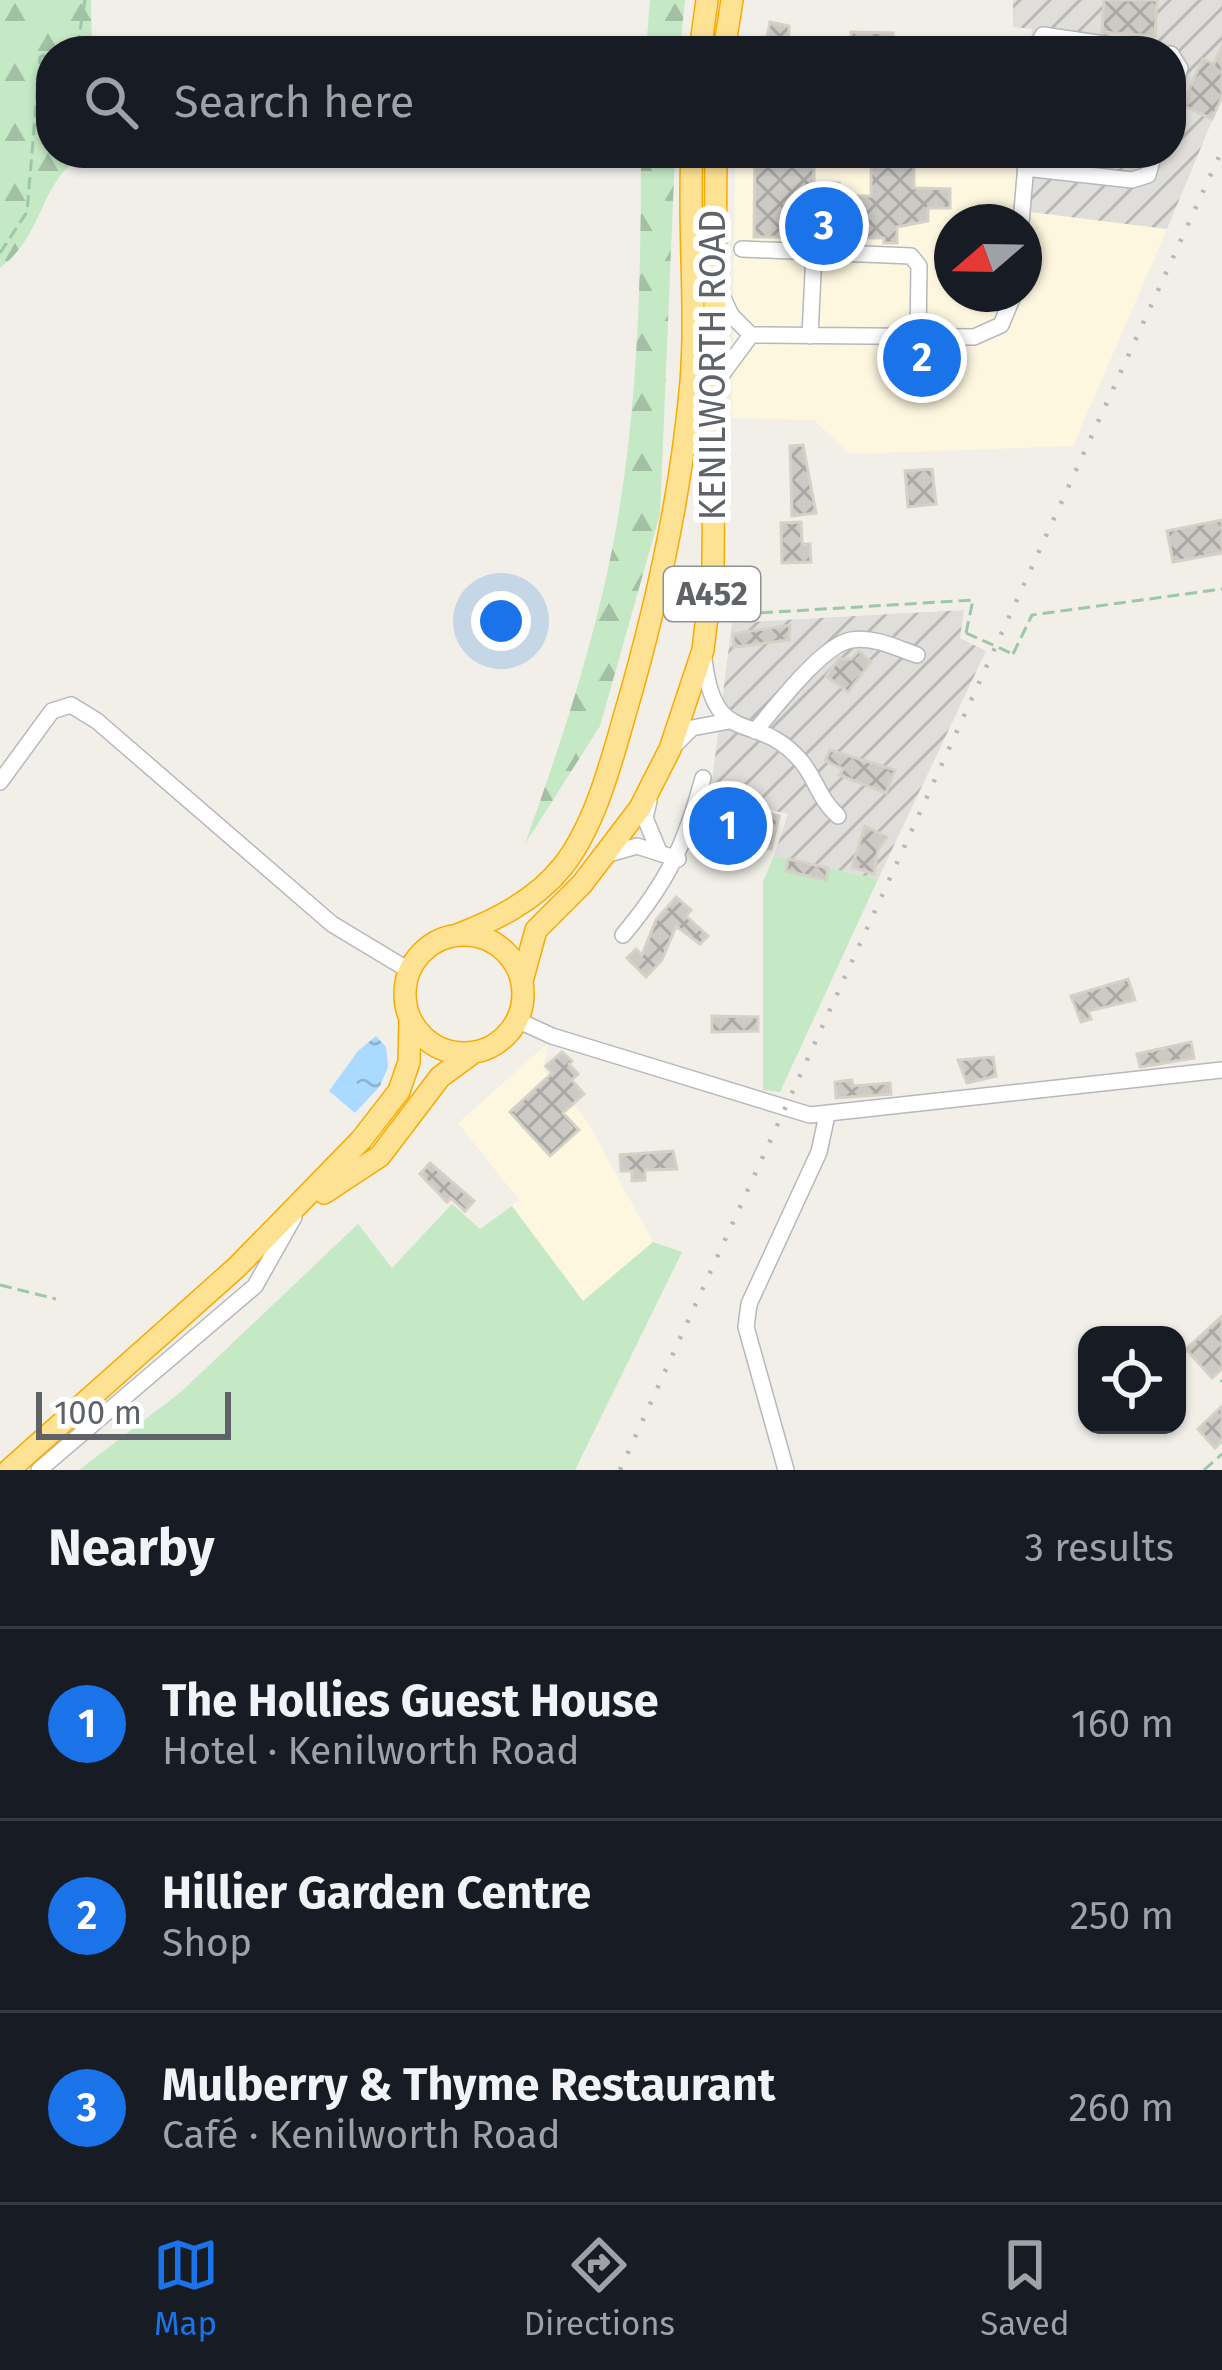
<!DOCTYPE html>
<html lang="en">
<head>
<meta charset="utf-8">
<style>
	body { margin:0; font-family:"Fira Sans",sans-serif; background:#242831; color:#f1f3f6 }
	.controls { position:absolute; right:36px; bottom:36px; display:grid; overflow:hidden; border-radius:24px; box-shadow:0 3px 9px #0004 }
	.controls button { width:108px; height:108px; display:grid; place-items:center; padding:0; border:0; border-bottom:3px solid #363941; background:#171b24; color:#f1f3f6; font:60px sans-serif }
	.compass { position:absolute; left:934px; top:204px; width:108px; height:108px; border-radius:50%; background:#171b24; box-shadow:0 3px 9px #0004; rotate:250deg }
	.scale { position:absolute; left:36px; bottom:30px; width:195px; box-sizing:border-box; padding-left:12px; border:6px solid #5f6368; border-top:0; font-size:33px; line-height:42px; white-space:nowrap; color:#5f6368; -webkit-text-stroke:9px #fff; paint-order:stroke }
	.you { position:absolute; left:501px; top:621px; width:42px; height:42px; margin:-30px; border:9px solid #fff; border-radius:50%; background:#1a73e8; box-shadow:0 0 0 18px #1a73e833 }
	.badge { display:grid; place-items:center; width:78px; height:78px; border-radius:50%; background:#1a73e8; color:#fff; font-size:39px; font-weight:700 }
	.pin { position:absolute; translate:-50% -50%; border:6px solid #fff; box-shadow:0 3px 12px #0006 }
	.list { margin:0; padding:0; list-style:none }
	h2 { display:flex; justify-content:space-between; align-items:center; height:156px; margin:0; padding:0 48px; font-size:51px }
	h2 small { font-size:39px; font-weight:400; color:#9ea1a6 }
	.list li { display:grid; grid-template-columns:78px 1fr auto; gap:36px; align-items:center; box-sizing:border-box; height:192px; padding:0 48px; border-top:3px solid #363941 }
	.list b { display:block; font-size:45px; white-space:nowrap }
	.list p { margin:0; font-size:39px; white-space:nowrap; color:#9ea1a6 }
	.list em { font-size:39px; font-style:normal; color:#9ea1a6 }
	.icon { flex:none; width:66px; height:66px; fill:none; stroke:currentColor; stroke-width:2; stroke-linecap:round; stroke-linejoin:round }
	.map { position:relative; flex:none; width:1222px; height:1470px; overflow:hidden }
	.search { position:absolute; background:#171b24; box-shadow:0 3px 9px #0004; left:36px; right:36px; top:36px; height:132px; display:flex; align-items:center; gap:30px; box-sizing:border-box; padding:0 42px; border-radius:48px; color:#9ea1a6; font-size:45px }
	.sheet { height:732px; background:#171b24 }
	nav { display:flex; justify-content:space-around; align-items:center; box-sizing:border-box; height:168px; border-top:3px solid #363941; background:#171b24; font-size:33px; color:#9ea1a6 }
	nav a { display:grid; justify-items:center; gap:6px }
	nav .on { color:#1a73e8 }
	.map>svg:first-child { display:block }
</style>
</head>
<body>
<div class="map">
<svg width="1222" height="1470" viewBox="0 0 1222 1470">
	<defs>
		<pattern id="industrial-furrows" width="10" height="10" patternUnits="userSpaceOnUse" patternTransform="scale(3)"><rect width="10" height="10" fill="#e0deda"/><path d="M-1 1l2-2M0 10L10 0M9 11l2-2" fill="none" stroke="#b9b8b5"/></pattern>
		<pattern id="forest-firs" width="22" height="20" patternUnits="userSpaceOnUse" patternTransform="scale(3)"><rect width="22" height="20" fill="#c5e8c5"/><path d="M5 1l3.5 6h-7zM16 11l3.5 6h-7z" fill="#a3c0a4"/></pattern>
		<pattern id="water-ripples" width="26" height="14" patternUnits="userSpaceOnUse" patternTransform="scale(3)"><rect width="26" height="14" fill="#aadaff"/><path d="M2 4q2-2 4 0t4 0M15 11q2-2 4 0t4 0" fill="none" stroke="#8eb4d2"/></pattern>
		<pattern id="building-cross-hatch" width="8" height="8" patternUnits="userSpaceOnUse" patternTransform="scale(3)"><rect width="8" height="8" fill="#cccac5"/><path d="M0 0l8 8M0 8l8-8" fill="none" stroke="#a9a8a4"/></pattern>
	</defs>
	<rect width="100%" height="100%" fill="#f1efe8"/>
	<!-- commercial -->
	<path fill="#fef7e0" fill-rule="evenodd" d="M735 153H1019L1013 210 1167 229 1073 446 850 454 814 420 732 418ZM952 222H1024V294H952Z
		M549 1042 543 1069 587 1121 653 1242 583 1302 512 1206 519 1200 458 1123Z"/>
	<!-- industrial -->
	<path fill="url(#industrial-furrows)" d="M1013 0H1222V97L1167 229 1013 210 1019 153H1171V51H1030L1032 29 1013 27Z
		M964 610 960 638 986 651 878 879 774 856 788 814 710 796 732 623Z"/>
	<!-- green -->
	<path fill="#c5e8c5" d="M774 856 878 879 780 1092 763 1090V882Z
		M452 1204 480 1229 512 1206 583 1301 653 1242 682 1252 575 1470H79L181 1392 358 1224 392 1268Z"/>
	<!-- forest -->
	<path fill="url(#forest-firs)" d="M0 0H91L92 51H51V153H86C37 182 47 232 0 268Z
		M650 0H685L680 51H646Z
		M641 153H675L660 514 600 726 525 844C560 746 593 647 613 545 638 416 641 284 641 153Z"/>
	<!-- water -->
	<path fill="url(#water-ripples)" d="M376 1036 386 1047 388 1067 380 1086 355 1113 329 1091 358 1051Z"/>
	<!-- building -->
	<path fill="url(#building-cross-hatch)" stroke="#d6d1c6" stroke-width="3" d="M1104 0H1157L1155 36 1102 32Z
		M770 22 789 26 788 51H764Z
		M851 32 893 33V51L851 50Z
		M1222 46V97L1212 119 1182 105 1203 59 1214 64Z
		M755 153H814V183H839V196H871V153H914V188L950 189V208H928V221L897 227V243H884V238L754 237Z
		M803 445 816 513 792 516 790 446Z
		M932 469 936 504 908 507 905 471Z
		M1222 520V553L1173 562 1167 531Z
		M801 522 802 544H810L811 562 782 563 781 523Z
		M790 625 789 640 734 647 733 634Z
		M859 651 871 662 848 692 826 676 839 659H851Z
		M830 750 895 770 886 793 839 775 843 769 825 761Z
		M742 807 779 816 771 849 761 847 766 824 743 819 738 837 729 835 719 862 701 855 721 812 740 817Z
		M865 826 887 837 878 850 874 874 852 867Z
		M788 859 828 868 826 880 786 871Z
		M676 897 691 910 686 916 708 936 700 944 676 926 662 960 646 977 627 958 636 949 642 955 656 920Z
		M1128 979 1135 1000 1088 1011 1091 1019 1081 1022 1071 996Z
		M712 1016 758 1017V1031L712 1032Z
		M1191 1042 1194 1058 1140 1067 1137 1054Z
		M562 1052 572 1061 569 1064 578 1074 572 1080 584 1094 563 1113 579 1130 550 1156 510 1112 552 1073 546 1066Z
		M993 1057 996 1076 967 1083 958 1060Z
		M852 1080 853 1086 890 1083 891 1094 836 1098 835 1082Z
		M673 1151 677 1169 645 1170V1180L632 1181V1171H621L620 1155Z
		M430 1163 474 1201 465 1211 451 1198 447 1202 420 1174Z
		M1222 1316V1369L1212 1378 1186 1349Z
		M1222 1406V1441L1215 1448 1198 1429Z"/>
	<g fill="none" stroke-linecap="round" stroke-linejoin="round">
		<!-- minor casing -->
		<g stroke="#b5b8bc" stroke-width="18">
			<path id="minor" d="M1034 51 1043 35 1152 51
				M1171 54 1180 68 1171 98
				M1025 168 1132 180 1148 175 1154 153
				M1021 222 1027 153
				M742 249 911 256 919 266 918 336
				M718 287 731 315 751 335 974 337 1001 325 1014 294
				M810 336 814 252
				M717 381 751 335
				M704 659C715 752 756 708 801 761 816 779 819 799 838 816
				M755 731C775 708 822 645 851 640 873 636 897 648 917 655
				M674 746 692 728 729 721
				M0 782 52 711 71 705 97 721 332 924 410 971
				M649 801 645 818 658 849
				M605 855 637 846 678 859
				M623 935C668 881 685 845 703 778
				M517 1020 552 1036 810 1115 1222 1070
				M39 1470 255 1286 294 1217
				M786 1470 746 1327 749 1304 819 1152 827 1115"/>
		</g>
		<!-- highway casing -->
		<g stroke="#f9ab00" stroke-width="24">
			<path id="highway" d="M700 51 707 0
				M724 51 732 0
				M457 935C496 920 536 900 563 866 595 825 611 763 625 714 657 605 681 495 691 382 697 306 688 229 692 153
				M405 994a59 59 0 1 1 118 0a59 59 0 1 1-118 0Z
				M522 981 536 930 582 884 640 808 670 749 703 650 713 567 716 153
				M324 1193 380 1156 440 1077 474 1052
				M9 1470 237 1267 361 1140 399 1091 409 1062 410 1019"/>
		</g>
		<!-- path -->
		<path stroke="#9cc7a9" stroke-width="3" stroke-dasharray="12 6" stroke-linecap="butt" d="M54 50 79 37 85 0
			M0 253 27 212 40 57 51 52
			M725 615 973 600 966 633
			M1013 654 1032 615 1222 589
			M0 1285 56 1299
			M1221 1382 1222 1380
			M1204 1470 1222 1454"/>
		<!-- minor -->
		<use href="#minor" stroke="#fff" stroke-width="15"/>
		<!-- highway -->
		<use href="#highway" stroke="#fde293" stroke-width="21"/>
		<!-- rail -->
		<path stroke="#b6b7b8" stroke-width="4.5" stroke-dasharray="3 15" stroke-linecap="butt" d="M620 1470 1222 150"/>
		<!-- path-bridge -->
		<path stroke="#9cc7a9" stroke-width="3" stroke-dasharray="12 6" stroke-linecap="butt" d="M966 633 1013 654"/>
	</g>
	<g text-anchor="middle" dominant-baseline="central" stroke-width="12" stroke-linejoin="round" paint-order="stroke">
		<!-- shield labels -->
		<rect fill="#fff" stroke="#8f9295" stroke-width="3" x="664" y="567" width="96" height="54" rx="9"/>
		<g font-size="33" font-weight="bold" fill="#5f6368">
			<text x="712" y="594">A452</text>
		</g>
		<!-- street labels -->
		<g font-size="36" fill="#5f6368" stroke="#fff">
			<text transform="translate(713 365) rotate(-90)">KENILWORTH ROAD</text>
		</g>
	</g>
</svg>
<div class="controls">
<button><svg class="icon" aria-label="locate" viewBox="0 0 24 24"><circle cx="12" cy="12" r="6"/><path d="M12 2v4M12 18v4M2 12h4M18 12h4"/></svg></button>
</div>
<svg class="compass" viewBox="-18 -18 36 36"><path d="M0-13l5 13h-10z" fill="#e53935"/><path d="M0 13l5-13h-10z" fill="#9ea1a6"/></svg>
<div class="scale">100 m</div>
<div class="you"></div>
<div class="pin badge" style="left:728px;top:826px">1</div>
<div class="pin badge" style="left:922px;top:358px">2</div>
<div class="pin badge" style="left:824px;top:226px">3</div>
<div class="search"><svg class="icon" aria-label="search" viewBox="0 0 24 24"><circle cx="10" cy="10" r="6"/><path d="M15 15l6 6"/></svg>Search here</div>
</div>
<section class="sheet">
<h2>Nearby<small>3 results</small></h2>
<ul class="list">
<li><span class="badge">1</span><div><b>The Hollies Guest House</b><p>Hotel · Kenilworth Road</p></div><em>160 m</em></li>
<li><span class="badge">2</span><div><b>Hillier Garden Centre</b><p>Shop</p></div><em>250 m</em></li>
<li><span class="badge">3</span><div><b>Mulberry &amp; Thyme Restaurant</b><p>Café · Kenilworth Road</p></div><em>260 m</em></li>
</ul>
</section>
<nav>
<a class="on"><svg class="icon" aria-label="map" viewBox="0 0 24 24"><path d="M3 6l6-2 6 2 6-2v14l-6 2-6-2-6 2zM9 4v14M15 6v14"/></svg>Map</a>
<a><svg class="icon" aria-label="directions" viewBox="0 0 24 24"><path d="M12 3l9 9-9 9-9-9zM9 14v-3h6M13 9l2 2-2 2"/></svg>Directions</a>
<a><svg class="icon" aria-label="saved" viewBox="0 0 24 24"><path d="M7 4h10v16l-5-4-5 4z"/></svg>Saved</a>
</nav>
</body>
</html>
